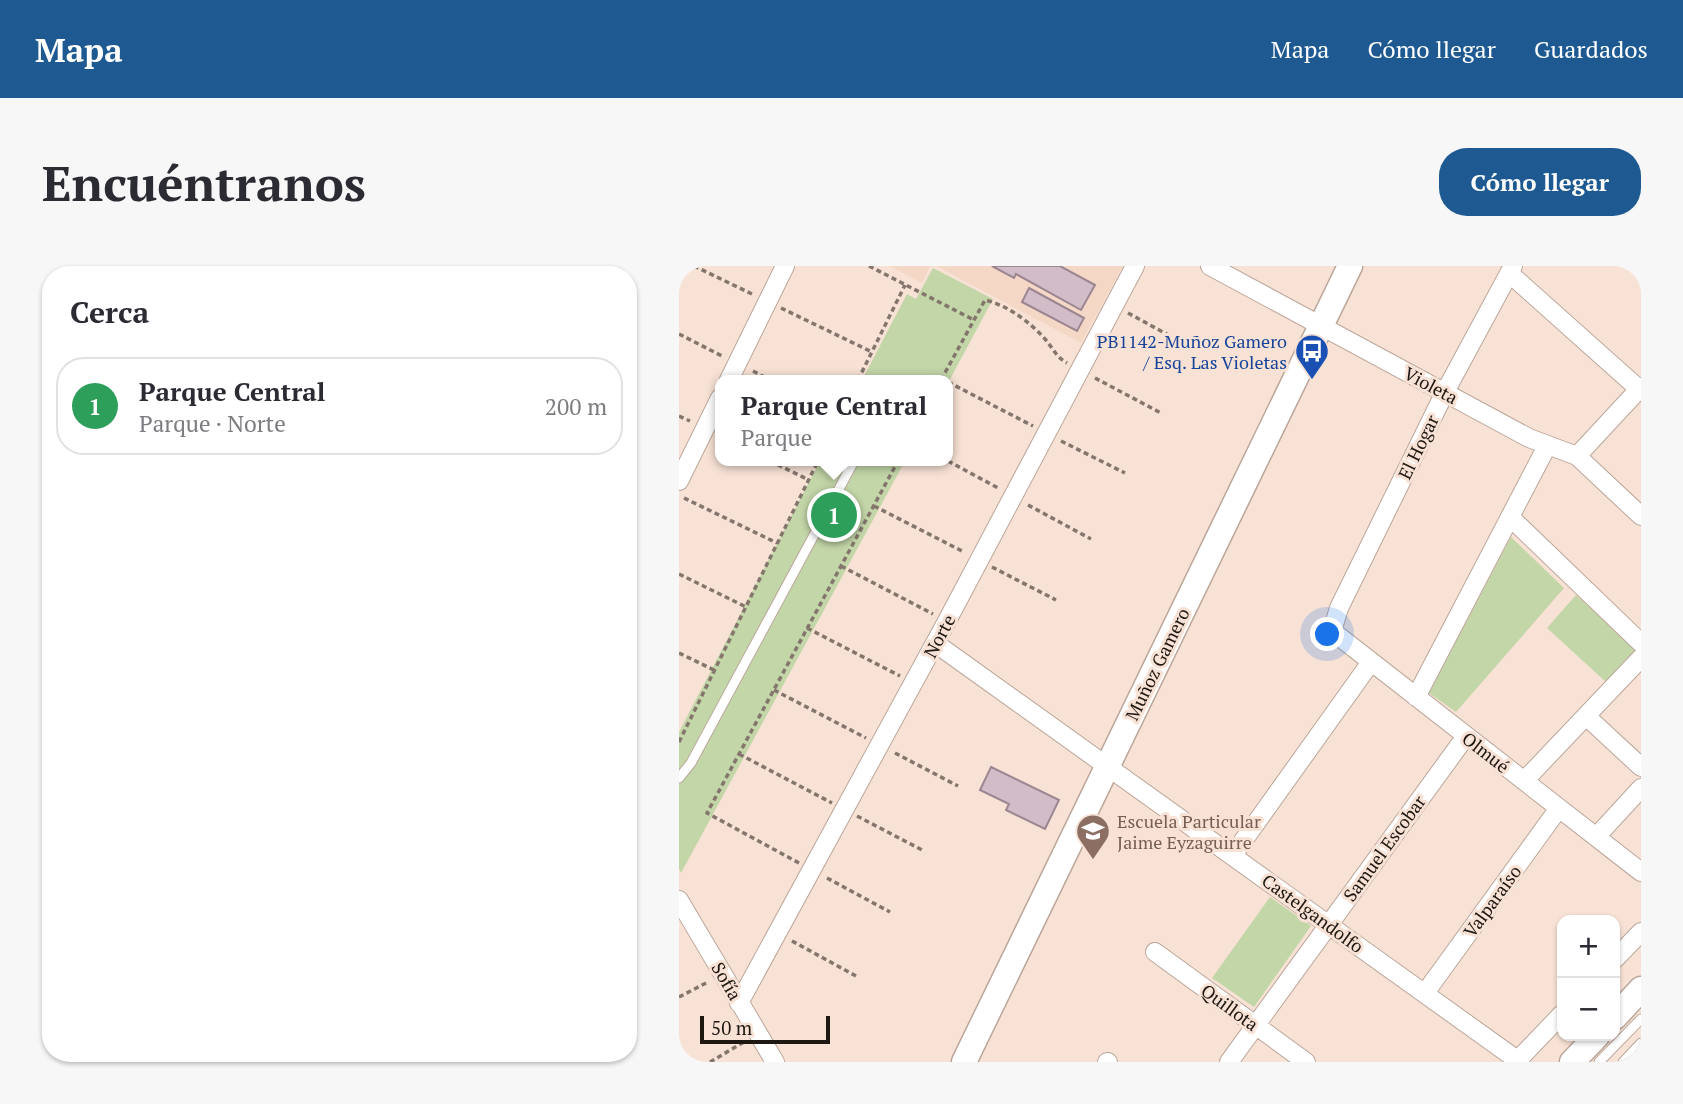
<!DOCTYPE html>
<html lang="es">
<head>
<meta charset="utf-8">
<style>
	body { margin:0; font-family:"PT Serif",serif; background:#f7f7f7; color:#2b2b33 }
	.controls { position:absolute; right:21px; bottom:21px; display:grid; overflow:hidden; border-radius:14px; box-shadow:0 2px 5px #0004 }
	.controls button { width:63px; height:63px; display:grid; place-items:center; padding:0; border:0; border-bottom:2px solid #e1e1e2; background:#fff; color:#2b2b33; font:35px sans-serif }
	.scale { position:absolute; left:21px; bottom:18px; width:130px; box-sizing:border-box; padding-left:7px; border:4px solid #1e1712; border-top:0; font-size:19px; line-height:24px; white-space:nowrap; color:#1e1712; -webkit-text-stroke:5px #f8e2d5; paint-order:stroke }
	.you { position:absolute; left:649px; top:369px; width:24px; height:24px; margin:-18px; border:5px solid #fff; border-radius:50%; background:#1a73e8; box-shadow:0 0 0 10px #1a73e833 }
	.badge { display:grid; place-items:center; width:46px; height:46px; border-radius:50%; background:#1e5a91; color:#fff; font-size:23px; font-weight:700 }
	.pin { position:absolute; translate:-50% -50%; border:4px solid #fff; box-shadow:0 2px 7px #0006 }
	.popup { position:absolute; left:36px; top:109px; width:238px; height:91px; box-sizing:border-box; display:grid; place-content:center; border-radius:14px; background:#fff; filter:drop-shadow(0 2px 5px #0005); font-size:23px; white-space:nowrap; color:#7c7c81 }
	.popup b { font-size:26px; color:#2b2b33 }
	.popup::after { content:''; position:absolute; left:50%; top:100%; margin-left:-14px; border:14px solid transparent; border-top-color:#fff }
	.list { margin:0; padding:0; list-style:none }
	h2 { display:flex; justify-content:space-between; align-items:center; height:91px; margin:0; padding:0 28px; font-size:30px }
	h2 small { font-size:23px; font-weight:400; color:#7c7c81 }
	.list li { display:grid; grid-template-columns:46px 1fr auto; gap:21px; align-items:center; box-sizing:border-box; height:98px; margin:0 14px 14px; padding:0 14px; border:2px solid #e1e1e2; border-radius:28px }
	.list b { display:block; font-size:26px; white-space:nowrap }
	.list p { margin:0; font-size:23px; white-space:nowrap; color:#7c7c81 }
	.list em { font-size:23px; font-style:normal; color:#7c7c81 }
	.map { position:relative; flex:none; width:962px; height:796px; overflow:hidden; border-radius:28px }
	header { display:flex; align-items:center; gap:42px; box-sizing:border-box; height:98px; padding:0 35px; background:#1e5a91; color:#fff }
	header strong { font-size:33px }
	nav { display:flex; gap:38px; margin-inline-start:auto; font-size:24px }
	.intro { display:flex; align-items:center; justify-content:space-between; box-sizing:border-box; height:168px; padding:0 42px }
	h1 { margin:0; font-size:49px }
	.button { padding:18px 32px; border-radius:28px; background:#1e5a91; color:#fff; font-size:24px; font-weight:700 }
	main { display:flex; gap:42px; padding:0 42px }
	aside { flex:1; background:#fff; border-radius:28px; box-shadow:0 2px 5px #0004 }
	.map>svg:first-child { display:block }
</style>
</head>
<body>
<header>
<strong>Mapa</strong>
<nav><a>Mapa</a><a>Cómo llegar</a><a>Guardados</a></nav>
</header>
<div class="intro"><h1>Encuéntranos</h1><a class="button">Cómo llegar</a></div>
<main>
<aside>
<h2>Cerca<small></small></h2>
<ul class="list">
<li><span class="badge" style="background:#2e9e5b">1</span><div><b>Parque Central</b><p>Parque · Norte</p></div><em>200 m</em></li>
</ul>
</aside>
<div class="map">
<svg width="962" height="796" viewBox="0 0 962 796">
	<rect width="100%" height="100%" fill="#f8e2d5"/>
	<!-- built -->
	<path fill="#f5d7c6" d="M210 0H251L243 17Z
		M257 0H444L402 77Z"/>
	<!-- green -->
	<path fill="#c3d6a8" d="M254 2 314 33 269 117V114H183L228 28 237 33Z
		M141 195H226L2 607 0 603V466Z
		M832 271 885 322 777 446 750 427Z
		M897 329 957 383 927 416 868 362Z
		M591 631 632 660 575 741 533 712Z"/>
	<!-- building -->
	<path fill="#d2bcc8" stroke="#9b8692" stroke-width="2" d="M313 0H381L416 19 402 44 337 8 335 12Z
		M350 22 405 52 398 65 343 36Z
		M312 501 380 534 366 563 327 544 330 538 301 524Z"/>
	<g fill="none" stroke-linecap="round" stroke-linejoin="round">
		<!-- lane casing -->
		<g stroke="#bba69a" stroke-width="11">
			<path id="lane" d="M0 512 12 497 175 195
				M920 796 962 753
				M944 796 962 777"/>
		</g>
		<!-- street casing -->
		<g stroke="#bba69a" stroke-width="20">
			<path id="street" d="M531 0 850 172 898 190 962 250
				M834 0 766 126 660 342 653 365 962 606
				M830 7 960 123
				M50 114 106 0
				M898 190 962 121
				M0 215 41 132
				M831 251 962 377
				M256 377 841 796
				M737 431 868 180
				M907 450 962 501
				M845 515 962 392
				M917 571 962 522
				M554 589 692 396
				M0 634 96 796
				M476 686 627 796
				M936 693 962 666
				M746 727 880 542
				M60 737 268 355 456 0
				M428 796H429
				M550 796 787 470
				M837 796 883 748"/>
		</g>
		<!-- secondary casing -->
		<g stroke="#bba69a" stroke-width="27">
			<path id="secondary" d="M936 751 962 723
				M285 796 671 0
				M893 796 918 770"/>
		</g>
		<!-- path -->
		<path stroke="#84766d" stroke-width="3.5" stroke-dasharray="5 3.5" stroke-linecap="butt" d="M15 0 73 28
			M190 0 295 54
			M102 42 193 86
			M449 47 515 83
			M0 68 45 91
			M74 105 91 114
			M416 112 482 147
			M179 114 226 19
			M262 114 306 34C328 39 351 56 366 73 374 82 377 91 388 97
			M269 116 354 160
			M0 150 11 155
			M382 175 446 207
			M91 195 130 214
			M269 195 321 223
			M5 232 98 277
			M349 239 412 273
			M195 240 285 286
			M162 300 254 348
			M313 301 377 334
			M0 308 67 341
			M128 362 221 410
			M0 387 35 404
			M95 424 187 472
			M0 476 139 195
			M216 487 279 520
			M60 488 153 537
			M178 550 245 585
			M120 597 28 547 219 195
			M148 612 211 646
			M113 675 177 710
			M0 731 29 716
			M31 796 65 776"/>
		<!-- lane -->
		<use href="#lane" stroke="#fff" stroke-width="9"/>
		<!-- street -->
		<use href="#street" stroke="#fff" stroke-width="18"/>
		<!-- secondary -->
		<use href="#secondary" stroke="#fff" stroke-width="24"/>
	</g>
	<!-- icons -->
	<defs>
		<g id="bus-pin" transform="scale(1.75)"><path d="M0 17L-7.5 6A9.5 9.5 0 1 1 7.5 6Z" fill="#1a4fb4" stroke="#f8e2d5"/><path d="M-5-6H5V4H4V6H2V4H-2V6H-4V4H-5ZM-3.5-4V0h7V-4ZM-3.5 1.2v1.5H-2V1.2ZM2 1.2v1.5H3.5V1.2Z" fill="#fff"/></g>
		<g id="school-pin" transform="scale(1.75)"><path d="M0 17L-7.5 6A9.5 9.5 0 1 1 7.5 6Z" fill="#8d6e63" stroke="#f8e2d5"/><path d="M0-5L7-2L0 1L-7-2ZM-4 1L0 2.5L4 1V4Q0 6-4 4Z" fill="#fff"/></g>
	</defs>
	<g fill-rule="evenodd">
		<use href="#bus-pin" x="633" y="85"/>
		<use href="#school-pin" x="414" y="565"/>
	</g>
	<g text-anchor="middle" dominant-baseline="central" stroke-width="6" stroke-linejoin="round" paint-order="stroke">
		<!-- transit labels -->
		<g font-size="18" fill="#164399" stroke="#f8e2d5" text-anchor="end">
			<text x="608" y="75">PB1142-Muñoz Gamero<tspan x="608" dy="21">/ Esq. Las Violetas</tspan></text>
		</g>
		<!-- street labels -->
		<g font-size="18" fill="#1e1712" stroke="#f8e2d5">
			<text transform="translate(752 119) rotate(28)">Violeta</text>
			<text transform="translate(739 181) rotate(-64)">El Hogar</text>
			<text transform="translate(260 370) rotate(-62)">Norte</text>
			<text transform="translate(478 398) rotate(-64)">Muñoz Gamero</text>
			<text transform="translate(807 486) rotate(38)">Olmué</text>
			<text transform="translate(705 582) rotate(-54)">Samuel Escobar</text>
			<text transform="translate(813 635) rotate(-54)">Valparaíso</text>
			<text transform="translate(634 647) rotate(36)">Castelgandolfo</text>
			<text transform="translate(48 715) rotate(60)">Sofía</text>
			<text transform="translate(551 741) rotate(36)">Quillota</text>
		</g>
		<!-- education labels -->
		<g font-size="18" fill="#785e54" stroke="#f8e2d5" text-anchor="start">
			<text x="438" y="555">Escuela Particular<tspan x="438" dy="21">Jaime Eyzaguirre</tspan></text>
		</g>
	</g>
</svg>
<div class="controls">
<button>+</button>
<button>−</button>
</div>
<div class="scale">50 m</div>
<div class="you"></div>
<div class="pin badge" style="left:155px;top:249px;background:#2e9e5b">1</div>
<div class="popup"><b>Parque Central</b>Parque</div>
</div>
</main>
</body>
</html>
